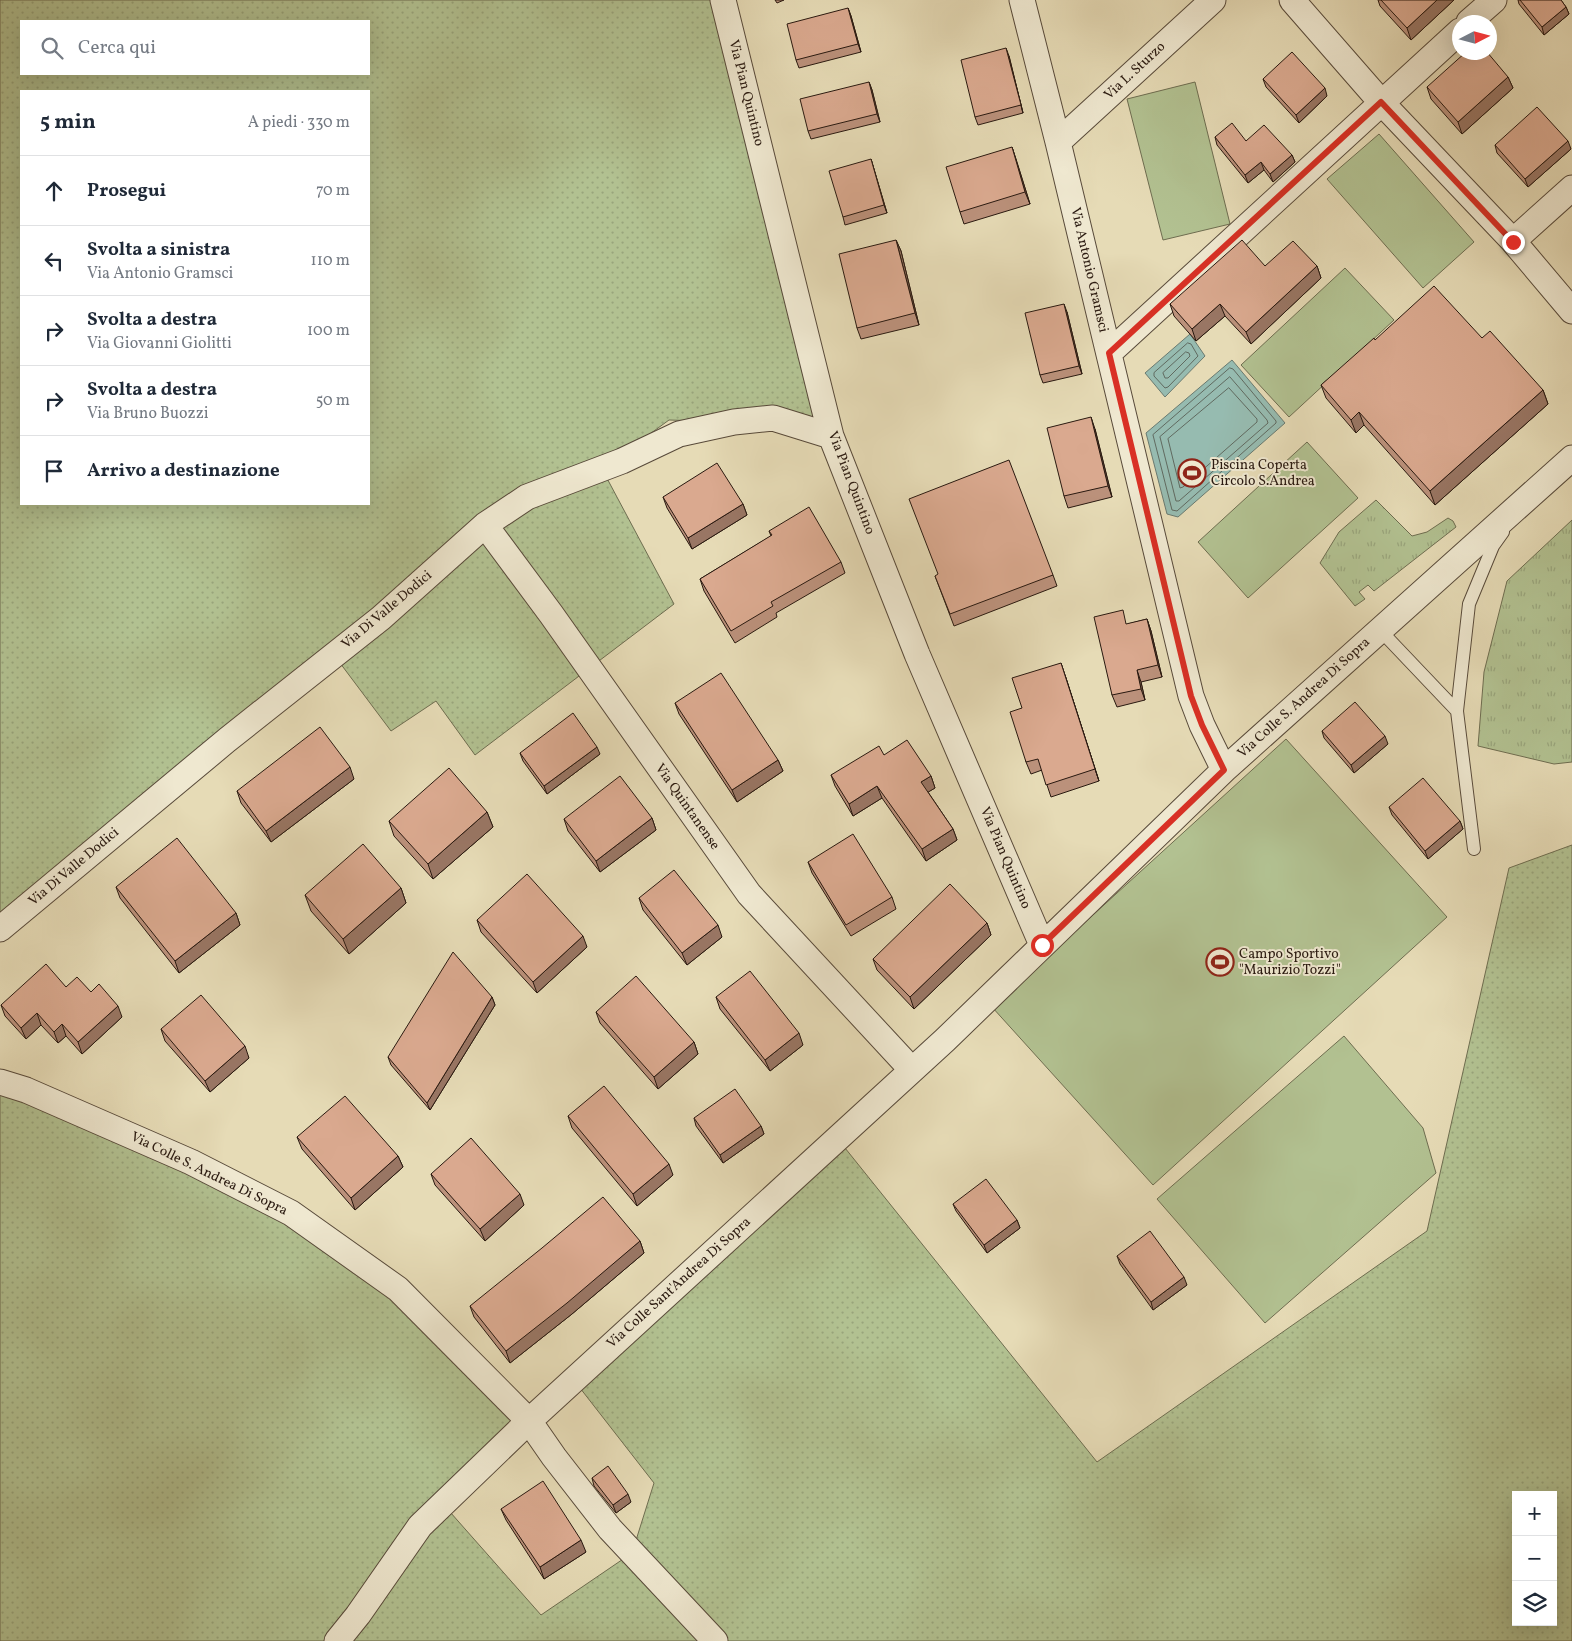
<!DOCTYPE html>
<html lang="it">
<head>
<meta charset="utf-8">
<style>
	body { margin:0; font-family:Vollkorn,serif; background:#f2f2f3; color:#1f2937 }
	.controls { position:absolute; right:15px; bottom:15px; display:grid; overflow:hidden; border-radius:0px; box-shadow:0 5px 20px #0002 }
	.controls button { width:45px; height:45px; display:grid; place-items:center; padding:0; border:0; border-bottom:1px solid #e0e1e3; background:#fff; color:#1f2937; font:25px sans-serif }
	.compass { position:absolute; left:1452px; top:15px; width:45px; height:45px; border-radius:50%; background:#fff; box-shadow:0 5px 20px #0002; rotate:84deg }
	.stop { position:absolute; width:15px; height:15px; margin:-11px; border:4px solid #d93025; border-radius:50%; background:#fff }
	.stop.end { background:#d93025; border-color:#fff; box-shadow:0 1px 5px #0008 }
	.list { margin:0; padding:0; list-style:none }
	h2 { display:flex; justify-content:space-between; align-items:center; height:65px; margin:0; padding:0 20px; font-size:21px }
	h2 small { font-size:16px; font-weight:400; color:#747a83 }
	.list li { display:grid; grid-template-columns:32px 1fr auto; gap:15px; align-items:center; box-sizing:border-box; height:70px; padding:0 20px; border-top:1px solid #e0e1e3 }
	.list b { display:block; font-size:19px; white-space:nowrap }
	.list p { margin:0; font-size:16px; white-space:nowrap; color:#747a83 }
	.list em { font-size:16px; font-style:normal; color:#747a83 }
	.icon { flex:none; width:28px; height:28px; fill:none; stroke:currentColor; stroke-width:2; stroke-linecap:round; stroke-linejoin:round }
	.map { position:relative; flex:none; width:1572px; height:1641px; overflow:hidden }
	.search { position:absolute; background:#fff; box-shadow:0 5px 20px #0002; left:20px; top:20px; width:350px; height:55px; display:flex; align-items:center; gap:12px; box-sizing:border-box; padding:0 18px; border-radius:0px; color:#747a83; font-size:19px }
	.panel { position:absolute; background:#fff; box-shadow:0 5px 20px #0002; left:20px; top:90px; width:350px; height:415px; border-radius:0px }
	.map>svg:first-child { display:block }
</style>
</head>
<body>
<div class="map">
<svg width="1572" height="1641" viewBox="0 0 1572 1641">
	<defs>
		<pattern id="grass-dots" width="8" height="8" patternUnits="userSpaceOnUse" patternTransform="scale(1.25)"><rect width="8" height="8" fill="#b2c191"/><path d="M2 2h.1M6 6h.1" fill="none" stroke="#99a57c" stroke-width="1.8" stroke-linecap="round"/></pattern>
		<pattern id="park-tufts" width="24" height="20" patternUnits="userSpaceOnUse" patternTransform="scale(1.25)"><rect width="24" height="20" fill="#b2c191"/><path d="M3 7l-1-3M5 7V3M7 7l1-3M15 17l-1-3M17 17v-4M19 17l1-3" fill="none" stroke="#99a57c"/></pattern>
	</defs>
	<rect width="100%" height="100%" fill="#e6dbb6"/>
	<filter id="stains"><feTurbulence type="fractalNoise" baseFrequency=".004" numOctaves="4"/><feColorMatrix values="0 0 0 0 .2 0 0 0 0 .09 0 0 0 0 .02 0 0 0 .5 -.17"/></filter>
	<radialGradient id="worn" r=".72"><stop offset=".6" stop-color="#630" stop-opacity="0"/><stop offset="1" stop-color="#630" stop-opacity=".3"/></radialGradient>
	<!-- grass -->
	<path fill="url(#grass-dots)" stroke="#6e6d50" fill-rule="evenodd" d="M0 0H723L831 436 734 422 669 420 602 469 674 604 475 755 436 701 391 731 334 655 0 929ZM21 21H369V74H21ZM21 91H369V504H21Z
		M1572 845V1641H0V1082L291 1213 446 1336 529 1421 443 1504 541 1615 632 1553 654 1483 573 1379 837 1138 1097 1462 1427 1231 1509 868ZM1516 1495H1553V1622H1516Z"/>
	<!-- park -->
	<path fill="url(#park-tufts)" stroke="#6e6d50" d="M1376 500 1412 536 1427 532 1448 518 1453 521 1456 527 1374 591 1368 585 1359 592 1365 599 1355 606 1320 563 1339 532Z
		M1572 520V762L1554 764 1478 746 1484 672 1507 581Z"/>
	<!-- pitch -->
	<path fill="#b2c191" stroke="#6e6d50" d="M1195 82 1230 224 1163 240 1127 99Z
		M1379 134 1474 242 1423 288 1327 179Z
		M1345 268 1394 320 1289 417 1241 365Z
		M1307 442 1358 498 1248 598 1198 542Z
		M1286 739 1447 917 1153 1185 992 1007Z
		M1344 1036 1423 1128 1436 1173 1265 1323 1157 1199Z"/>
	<!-- water -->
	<path fill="#96bbb0" stroke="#6a7a70" d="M1190 334 1205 356 1165 397 1145 373Z
		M1232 360 1285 423 1178 517 1167 514 1146 433Z"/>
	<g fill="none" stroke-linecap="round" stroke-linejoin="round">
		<!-- shore -->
		<path stroke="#606a60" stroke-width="1" d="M1188 343 1191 344 1198 356 1168 387 1165 388 1154 376V373Z
			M1186 352 1189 353 1190 356 1168 378H1165L1163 373Z
			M1230 368 1233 369 1276 421V423L1177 511 1172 510 1153 435Z
			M1230 377 1267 420 1268 423 1179 501H1176L1160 437Z
			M1229 388 1257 419V422L1183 487 1180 488 1168 439Z"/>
		<!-- service casing -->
		<g stroke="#584a3a" stroke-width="14">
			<path id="service" d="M1380 630 1457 711 1474 849
				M1457 711 1469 604 1493 546 1503 532"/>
		</g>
		<!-- minor casing -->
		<g stroke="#584a3a" stroke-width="27">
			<path id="minor" d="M723 0 831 436 917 654 1042 945
				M1022 0 1058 142 1191 696 1202 725 1224 770
				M1292 0 1381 102 1513 241 1572 311
				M1469 22 1494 0
				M1058 142 1213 0
				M1513 241 1572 188
				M1109 353 1460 31
				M485 525 551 614 749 894 912 1070
				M0 929 227 740 381 618 485 525 527 497 622 461 679 434 734 422 773 418 831 436
				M0 1082 26 1090 191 1162 291 1213 398 1289 529 1421 554 1457 610 1529 715 1641
				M337 1641 358 1615 420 1526 529 1421 945 1040 1224 770 1572 458"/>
		</g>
		<!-- service -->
		<use href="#service" stroke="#efe8d0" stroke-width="12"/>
		<!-- minor -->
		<use href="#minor" stroke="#efe8d0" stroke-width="25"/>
	</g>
	<!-- wall -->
	<path fill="#bb917b" stroke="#291910" d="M775 0H784L777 3Z
		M1378 0H1454L1411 40 1380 6Z
		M1518 0H1561L1566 7 1569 14 1544 35 1519 4Z
		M848 8 851 16 861 52 799 68 796 60Z
		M1009 56 1023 113 978 125 975 117Z
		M1508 77 1513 88 1462 134 1431 99 1427 87Z
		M1263 79 1327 96 1299 123 1266 87Z
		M869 82 872 90 880 122 811 139 808 131Z
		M1215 137 1246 141 1292 155 1295 162 1273 182 1264 170 1248 183 1217 145Z
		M1495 145 1571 149 1528 187 1497 153Z
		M1012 147 1030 204 964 224 960 212Z
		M871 159 887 213 845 225 843 217Z
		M896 240 901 251 919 325 861 339 857 328Z
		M1265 266H1317L1321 278 1251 344 1225 316 1196 341 1174 316 1170 304Z
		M1067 312 1082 374 1043 383 1040 375Z
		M1482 338 1543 390 1548 404 1435 505 1364 425 1356 433 1326 398 1321 385 1375 340Z
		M1095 429 1112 497 1068 508 1064 496Z
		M663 497 743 504 747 515 692 549 667 508Z
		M769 531 841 562 845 573 776 613 777 617 735 643 704 591 700 579 771 536Z
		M1053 575 1057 586 954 626 935 576Z
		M1147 619 1151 631 1162 677 1141 682 1145 700 1117 707 1112 695 1128 624Z
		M1065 675 1099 781 1051 797 1042 770 1031 774 1026 762 1022 708Z
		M675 703 778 760 783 771 737 802 679 714Z
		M1322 731 1388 744 1354 773 1324 738Z
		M520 753 600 754 547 794 523 761Z
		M884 755 931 776 935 788 928 792 953 829 957 840 926 861 882 798 853 816 835 786 831 775Z
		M354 779 271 842 241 803 237 791Z
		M1389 807 1460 821 1463 829 1428 859 1392 815Z
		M487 812 493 827 433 879 394 836 389 821Z
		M652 818 656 830 600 872 568 831 564 819Z
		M808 862 892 897 896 909 851 936 812 873Z
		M116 887 236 913 240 925 179 973 120 898Z
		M401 888 406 903 349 954 311 911 305 895Z
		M639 898 722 937 687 965 643 910Z
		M477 920 587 947 537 993 481 932Z
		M987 923 991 935 914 1009 877 970 873 959Z
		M66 987 91 992 122 1017 82 1054 66 1036 58 1043 41 1025 26 1039 5 1016 1 1005Z
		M492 997 495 1005 430 1110 391 1065 388 1057Z
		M716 997 803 1045 770 1071 720 1009Z
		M596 1012 694 1042 698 1054 658 1089 600 1023Z
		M161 1029 249 1058 210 1092 165 1041Z
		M568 1116 673 1175 637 1206 572 1128Z
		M694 1118 761 1126 764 1134 723 1163 696 1126Z
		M297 1137 398 1156 403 1167 355 1210 302 1149Z
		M431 1174 524 1205 485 1241 435 1185Z
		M953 1204 1017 1220 1020 1228 987 1253 956 1211Z
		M640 1241 644 1253 572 1314 510 1363 474 1317 470 1306Z
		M1117 1256 1187 1285 1153 1310 1120 1264Z
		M592 1478 631 1502 616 1513 594 1486Z
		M501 1509 586 1552 544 1579 506 1520Z"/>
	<!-- shaded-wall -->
	<path fill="#997664" stroke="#291910" d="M1437 0H1454L1411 40 1407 28Z
		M1566 7 1569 14 1544 35 1542 27Z
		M848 8 851 16 861 52 858 44Z
		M1006 48 1009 56 1023 113 1021 105Z
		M1508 77 1513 88 1462 134 1458 122Z
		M869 82 872 90 880 122 877 114Z
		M1325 88 1327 96 1299 123 1296 115Z
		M1568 141 1571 149 1528 187 1525 179Z
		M1012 147 1016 159 1030 204 1025 192Z
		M1292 155 1295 162 1273 182 1270 174Z
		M871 159 873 166 887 213 884 205Z
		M1261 162 1264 170 1248 183 1245 175Z
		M896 240 901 251 919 325 915 313Z
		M1317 266 1321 278 1251 344 1246 332Z
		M1064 304 1067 312 1082 374 1079 366Z
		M1220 304 1225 316 1196 341 1192 329Z
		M1543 390 1548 404 1435 505 1430 491Z
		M1359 412 1364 425 1356 433 1351 420Z
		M1091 417 1095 429 1112 497 1108 486Z
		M743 504 747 515 692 549 688 538Z
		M1147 619 1151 631 1162 677 1158 665Z
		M1061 663 1065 675 1099 781 1095 769Z
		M1137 670 1141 682 1145 700 1141 689Z
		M1385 736 1388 744 1354 773 1351 765Z
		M597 747 600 754 547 794 544 786Z
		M778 760 783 771 737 802 732 790Z
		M350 767 354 779 271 842 266 831Z
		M931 776 935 788 925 794 921 782Z
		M877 786 882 798 853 816 849 804Z
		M487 812 493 827 433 879 428 864Z
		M652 818 656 830 600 872 596 861Z
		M1460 821 1463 829 1428 859 1425 851Z
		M953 829 957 840 926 861 922 849Z
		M401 888 406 903 349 954 343 939Z
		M236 913 240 925 179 973 175 961Z
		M987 923 991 935 914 1009 910 997Z
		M718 925 722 937 687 965 682 953Z
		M583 936 587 947 537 993 533 982Z
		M492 997 495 1005 430 1110 427 1103Z
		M118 1006 122 1017 82 1054 78 1042Z
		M37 1013 41 1025 26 1039 21 1028Z
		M62 1024 66 1036 58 1043 54 1032Z
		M799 1033 803 1045 770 1071 765 1060Z
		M694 1042 698 1054 658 1089 654 1077Z
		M245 1046 249 1058 210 1092 205 1081Z
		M761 1126 764 1134 723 1163 720 1155Z
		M398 1156 403 1167 355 1210 351 1198Z
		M669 1164 673 1175 637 1206 633 1194Z
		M520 1194 524 1205 485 1241 480 1229Z
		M1017 1220 1020 1228 987 1253 984 1245Z
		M640 1241 644 1253 572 1314 510 1363 506 1351Z
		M1184 1277 1187 1285 1153 1310 1151 1302Z
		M628 1494 631 1502 616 1513 613 1505Z
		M581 1540 586 1552 544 1579 540 1567Z"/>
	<!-- building -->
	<path fill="#daa98f" stroke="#291910" d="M1381 0H1437L1407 28Z
		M1520 0H1561L1566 7 1542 27Z
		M848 8 858 44 796 60 787 24Z
		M1006 48 1021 105 975 117 961 60Z
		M1292 52 1325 88 1296 115 1263 79Z
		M1466 52H1487L1508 77 1458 122 1427 87Z
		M869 82 877 114 808 131 800 99Z
		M1537 107 1568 141 1525 179 1495 145Z
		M1232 123 1246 141 1264 125 1292 155 1270 174 1261 162 1245 175 1215 137Z
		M1012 147 1025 192 960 212 946 167Z
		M871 159 884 205 843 217 829 171Z
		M896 240 915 313 857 328 839 254Z
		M1242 240 1265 266 1293 241 1317 266 1246 332 1220 304 1192 329 1170 304Z
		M1434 286 1482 338 1490 331 1543 390 1430 491 1359 412 1351 420 1321 385 1374 338 1375 340Z
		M1064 304 1079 366 1040 375 1025 313Z
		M1091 417 1108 486 1064 496 1047 428Z
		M1009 460 1053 575 950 614 935 576 938 574 909 499Z
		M717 463 743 504 688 538 663 497Z
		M809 507 841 562 771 602 773 606 731 631 700 579 772 535 769 531Z
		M1123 610 1126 624 1147 619 1158 665 1137 670 1141 689 1112 695 1094 617Z
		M1061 663 1095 769 1046 785 1038 759 1026 762 1010 712 1022 708 1012 678Z
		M721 673 778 760 732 790 675 703Z
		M1355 702 1385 736 1351 765 1322 731Z
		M573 713 597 747 544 786 520 753Z
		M320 727 350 767 266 831 237 791Z
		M907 740 931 776 921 782 953 829 922 849 877 786 849 804 831 775 879 746 884 755Z
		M449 768 487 812 428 864 389 821Z
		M620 776 652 818 596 861 564 819Z
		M1423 778 1460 821 1425 851 1389 807Z
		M853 834 892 897 846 925 808 862Z
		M177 838 236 913 175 961 116 887Z
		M363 844 401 888 343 939 305 895Z
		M674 870 718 925 682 953 639 898Z
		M527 874 583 936 533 982 477 920Z
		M950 884 987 923 910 997 873 959Z
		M453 952 492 997 427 1103 388 1057Z
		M46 964 66 987 77 977 91 992 99 984 118 1006 78 1042 62 1024 54 1032 37 1013 21 1028 1 1005Z
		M750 971 799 1033 765 1060 716 997Z
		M636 976 694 1042 654 1077 596 1012Z
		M201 995 245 1046 205 1081 161 1029Z
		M604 1086 669 1164 633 1194 568 1116Z
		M735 1089 761 1126 720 1155 694 1118Z
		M345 1096 398 1156 351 1198 297 1137Z
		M471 1138 520 1194 480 1229 431 1174Z
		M986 1179 1017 1220 984 1245 953 1204Z
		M603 1197 640 1241 567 1303 506 1351 470 1306 542 1248Z
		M1150 1231 1184 1277 1151 1302 1117 1256Z
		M608 1466 628 1494 613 1505 592 1478Z
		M543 1481 581 1540 540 1567 501 1509Z"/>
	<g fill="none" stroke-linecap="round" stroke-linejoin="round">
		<!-- route -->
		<path stroke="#d93025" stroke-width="6" d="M1042 945 1224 770 1202 725 1191 696 1109 353 1381 102 1513 242"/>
	</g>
	<!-- icons -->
	<defs>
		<g id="stadium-ring" transform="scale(1.4375)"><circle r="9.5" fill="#efe8d0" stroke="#8f2418" stroke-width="1.5"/><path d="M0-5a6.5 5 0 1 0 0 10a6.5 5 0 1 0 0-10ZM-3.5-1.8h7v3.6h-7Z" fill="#8f2418"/></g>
	</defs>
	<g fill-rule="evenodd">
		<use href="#stadium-ring" x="1192" y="473"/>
		<use href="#stadium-ring" x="1220" y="962"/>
	</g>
	<g text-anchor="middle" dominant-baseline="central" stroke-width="4" stroke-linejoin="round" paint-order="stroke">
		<!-- street labels -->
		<g font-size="14" fill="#291910" stroke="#efe8d0">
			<text transform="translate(1135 71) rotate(-43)">Via L. Sturzo</text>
			<text transform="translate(746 93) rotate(76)">Via Pian Quintino</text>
			<text transform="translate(1089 270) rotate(77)">Via Antonio Gramsci</text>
			<text transform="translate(851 483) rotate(69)">Via Pian Quintino</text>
			<text transform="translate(387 610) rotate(-40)">Via Di Valle Dodici</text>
			<text transform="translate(1304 698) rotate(-42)">Via Colle S. Andrea Di Sopra</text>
			<text transform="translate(687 807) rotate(55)">Via Quintanense</text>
			<text transform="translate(1005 858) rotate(67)">Via Pian Quintino</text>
			<text transform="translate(74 867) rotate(-40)">Via Di Valle Dodici</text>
			<text transform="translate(209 1174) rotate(26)">Via Colle S. Andrea Di Sopra</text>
			<text transform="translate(679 1283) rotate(-42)">Via Colle Sant'Andrea Di Sopra</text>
		</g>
		<!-- poi labels -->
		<g font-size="14" fill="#291910" stroke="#efe8d0" text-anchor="start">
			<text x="1211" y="465">Piscina Coperta<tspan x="1211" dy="16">Circolo S.Andrea</tspan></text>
			<text x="1239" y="954">Campo Sportivo<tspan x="1239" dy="16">"Maurizio Tozzi"</tspan></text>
		</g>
	</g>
	<rect width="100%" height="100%" filter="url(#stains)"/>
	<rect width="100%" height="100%" fill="url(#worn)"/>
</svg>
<div class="controls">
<button>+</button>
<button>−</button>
<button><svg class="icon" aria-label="layers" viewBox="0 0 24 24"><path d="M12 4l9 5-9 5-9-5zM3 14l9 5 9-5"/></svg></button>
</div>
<svg class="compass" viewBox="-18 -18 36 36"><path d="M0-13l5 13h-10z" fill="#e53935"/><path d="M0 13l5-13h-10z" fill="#747a83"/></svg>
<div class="stop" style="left:1042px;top:945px"></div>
<div class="stop end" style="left:1513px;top:242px"></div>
<div class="search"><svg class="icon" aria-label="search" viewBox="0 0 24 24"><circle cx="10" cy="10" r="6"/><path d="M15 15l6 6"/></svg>Cerca qui</div>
<section class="panel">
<h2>5 min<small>A piedi · 330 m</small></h2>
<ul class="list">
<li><svg class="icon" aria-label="ahead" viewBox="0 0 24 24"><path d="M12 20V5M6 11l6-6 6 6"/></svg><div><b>Prosegui</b></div><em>70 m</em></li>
<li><svg class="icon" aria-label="left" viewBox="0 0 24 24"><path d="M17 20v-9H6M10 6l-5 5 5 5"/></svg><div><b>Svolta a sinistra</b><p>Via Antonio Gramsci</p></div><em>110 m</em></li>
<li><svg class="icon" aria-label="right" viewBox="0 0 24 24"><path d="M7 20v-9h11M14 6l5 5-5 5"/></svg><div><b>Svolta a destra</b><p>Via Giovanni Giolitti</p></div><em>100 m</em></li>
<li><svg class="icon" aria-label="right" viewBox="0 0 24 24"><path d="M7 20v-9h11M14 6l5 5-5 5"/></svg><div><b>Svolta a destra</b><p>Via Bruno Buozzi</p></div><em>50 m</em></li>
<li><svg class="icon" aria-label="arrive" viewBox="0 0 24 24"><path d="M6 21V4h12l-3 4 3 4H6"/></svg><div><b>Arrivo a destinazione</b></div></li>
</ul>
</section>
</div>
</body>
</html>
